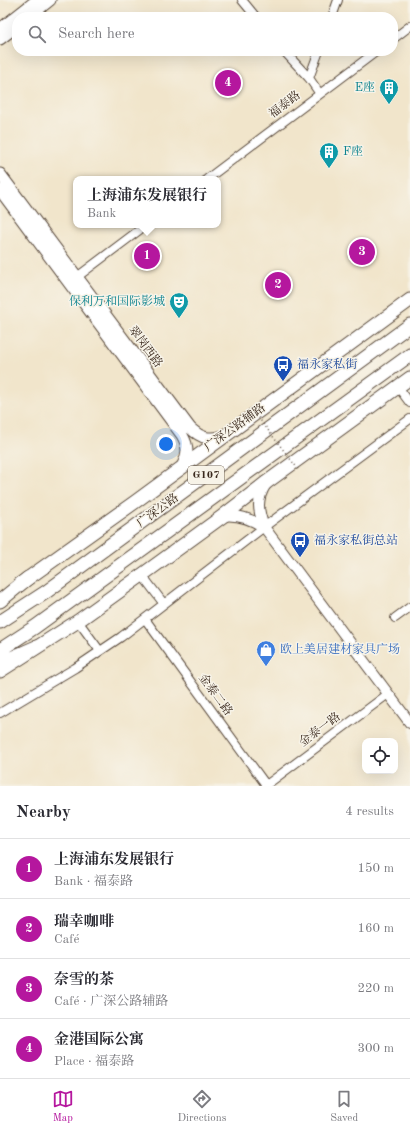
<!DOCTYPE html>
<html lang="en">
<head>
<meta charset="utf-8">
<style>
	body { margin:0; font-family:"Old Standard TT","Noto Serif SC",serif; background:#f2f2f3; color:#2b2b33 }
	.controls { position:absolute; right:12px; bottom:12px; display:grid; overflow:hidden; border-radius:8px; box-shadow:0 4px 16px #0002 }
	.controls button { width:36px; height:36px; display:grid; place-items:center; padding:0; border:0; border-bottom:1px solid #e1e1e2; background:#fff; color:#2b2b33; font:20px sans-serif }
	.you { position:absolute; left:166px; top:444px; width:14px; height:14px; margin:-10px; border:3px solid #fff; border-radius:50%; background:#1a73e8; box-shadow:0 0 0 6px #1a73e833 }
	.badge { display:grid; place-items:center; width:26px; height:26px; border-radius:50%; background:#b5179e; color:#fff; font-size:13px; font-weight:700 }
	.pin { position:absolute; translate:-50% -50%; border:2px solid #fff; box-shadow:0 1px 4px #0006 }
	.popup { position:absolute; left:73px; top:176px; width:148px; height:52px; box-sizing:border-box; display:grid; place-content:center; border-radius:8px; background:#fff; filter:drop-shadow(0 1px 3px #0005); font-size:13px; white-space:nowrap; color:#7c7c81 }
	.popup b { font-size:15px; color:#2b2b33 }
	.popup::after { content:''; position:absolute; left:50%; top:100%; margin-left:-8px; border:8px solid transparent; border-top-color:#fff }
	.list { margin:0; padding:0; list-style:none }
	h2 { display:flex; justify-content:space-between; align-items:center; height:52px; margin:0; padding:0 16px; font-size:17px }
	h2 small { font-size:13px; font-weight:400; color:#7c7c81 }
	.list li { display:grid; grid-template-columns:26px 1fr auto; gap:12px; align-items:center; box-sizing:border-box; height:60px; padding:0 16px; border-top:1px solid #e1e1e2 }
	.list b { display:block; font-size:15px; white-space:nowrap }
	.list p { margin:0; font-size:13px; white-space:nowrap; color:#7c7c81 }
	.list em { font-size:13px; font-style:normal; color:#7c7c81 }
	.icon { flex:none; width:22px; height:22px; fill:none; stroke:currentColor; stroke-width:2; stroke-linecap:round; stroke-linejoin:round }
	.map { position:relative; flex:none; width:410px; height:786px; overflow:hidden }
	.search { position:absolute; background:#fff; box-shadow:0 4px 16px #0002; left:12px; right:12px; top:12px; height:44px; display:flex; align-items:center; gap:10px; box-sizing:border-box; padding:0 14px; border-radius:16px; color:#7c7c81; font-size:15px }
	.sheet { height:292px; background:#fff }
	nav { display:flex; justify-content:space-around; align-items:center; box-sizing:border-box; height:56px; border-top:1px solid #e1e1e2; background:#fff; font-size:11px; color:#7c7c81 }
	nav a { display:grid; justify-items:center; gap:2px }
	nav .on { color:#b5179e }
	.map>svg:first-child { display:block }
</style>
</head>
<body>
<div class="map">
<svg width="410" height="786" viewBox="0 0 410 786">
	<rect width="100%" height="100%" fill="#f7f3e8"/>
	<filter id="ink" filterUnits="userSpaceOnUse"><feTurbulence type="fractalNoise" baseFrequency=".025" numOctaves="2"/><feDisplacementMap in="SourceGraphic" scale="8" xChannelSelector="R" yChannelSelector="G"/><feConvolveMatrix kernelMatrix="1 2 1 2 8 2 1 2 1" color-interpolation-filters="sRGB"/></filter>
	<filter id="wash" filterUnits="userSpaceOnUse"><feTurbulence type="fractalNoise" baseFrequency=".012" numOctaves="4" result="noise"/><feDisplacementMap in="SourceGraphic" scale="16" xChannelSelector="R" yChannelSelector="G"/><feGaussianBlur stdDeviation="0.9" result="paint"/><feColorMatrix in="noise" values="0 0 0 0 0 0 0 0 0 0 0 0 0 0 0 0 0 1.4 0 .05"/><feComposite in="paint" operator="in"/></filter>
	<g filter="url(#wash)">
		<rect width="100%" height="100%" fill="#f1e5cb"/>
	</g>
	<g filter="url(#ink)">
		<g fill="none" stroke-linecap="round" stroke-linejoin="round">
			<!-- minor casing -->
			<g stroke="#564638" stroke-width="10">
				<path id="minor" d="M242 0 256 17
					M332 17 338 0
					M393 39 410 26
					M284 51 309 78 320 94
					M309 78 319 51
					M207 179 377 51
					M77 277 146 225
					M398 387 410 403
					M142 575 164 604
					M395 618 410 607
					M145 619 266 785
					M78 621 100 651
					M0 713 75 668 121 637 264 527 410 419
					M265 786 388 694"/>
			</g>
			<!-- tertiary casing -->
			<g stroke="#564638" stroke-width="12">
				<path id="tertiary" d="M266 484C256 500 258 510 264 527L410 723
					M223 516C238 514 251 519 264 527"/>
			</g>
			<!-- secondary casing -->
			<g stroke="#564638" stroke-width="13">
				<path id="secondary" d="M29 17 50 0
					M0 29 37 0
					M0 39 17 26
					M0 174 190 428C202 439 209 440 224 436
					M0 190 182 435C189 447 188 454 182 467"/>
			</g>
			<!-- primary casing -->
			<g stroke="#564638" stroke-width="15">
				<path id="primary" d="M20 584 135 502 410 300
					M0 671 78 621 142 575 223 516 267 482 410 378"/>
			</g>
			<!-- trunk casing -->
			<g stroke="#564638" stroke-width="15">
				<path id="trunk" d="M0 601 28 578
					M0 622 46 592 410 325
					M0 650 35 627 410 355
					M0 663 36 647"/>
			</g>
			<!-- minor -->
			<use href="#minor" stroke="#fff" stroke-width="8"/>
			<!-- tertiary -->
			<use href="#tertiary" stroke="#fff" stroke-width="10"/>
			<!-- secondary -->
			<use href="#secondary" stroke="#fff" stroke-width="11"/>
			<!-- primary -->
			<use href="#primary" stroke="#fff" stroke-width="13"/>
			<!-- trunk -->
			<use href="#trunk" stroke="#fff" stroke-width="13"/>
			<!-- path-bridge -->
			<path stroke="#564638" stroke-width="1.5" stroke-dasharray="1 3" stroke-linecap="butt" d="M251 408 298 469"/>
		</g>
	</g>
	<!-- icons -->
	<defs>
		<g id="building-pin" transform="scale(1)"><path d="M0 17L-7.5 6A9.5 9.5 0 1 1 7.5 6Z" fill="#0f9aa8" stroke="#f7f3e8"/><path d="M-4-6H4V6H1V3H-1V6H-4ZM-2.5-4.3h1.7v1.8h-1.7ZM.8-4.3h1.7v1.8H.8ZM-2.5-1h1.7V.8h-1.7ZM.8-1h1.7V.8H.8Z" fill="#fff"/></g>
		<g id="theatre-pin" transform="scale(1)"><path d="M0 17L-7.5 6A9.5 9.5 0 1 1 7.5 6Z" fill="#0f9aa8" stroke="#f7f3e8"/><path d="M-5-5.5Q0-4 5-5.5V0Q5 5 0 6Q-5 5-5 0ZM-3.3-2.5H-1v1.5H-3.3ZM1-2.5H3.3v1.5H1ZM-2.8 1Q0 5.5 2.8 1Z" fill="#fff"/></g>
		<g id="bus-pin" transform="scale(1)"><path d="M0 17L-7.5 6A9.5 9.5 0 1 1 7.5 6Z" fill="#1a4fb4" stroke="#f7f3e8"/><path d="M-5-6H5V4H4V6H2V4H-2V6H-4V4H-5ZM-3.5-4V0h7V-4ZM-3.5 1.2v1.5H-2V1.2ZM2 1.2v1.5H3.5V1.2Z" fill="#fff"/></g>
		<g id="shop-pin" transform="scale(1)"><path d="M0 17L-7.5 6A9.5 9.5 0 1 1 7.5 6Z" fill="#3f7fe0" stroke="#f7f3e8"/><path d="M-5-2.5h2.3a2.7 3.5 0 0 1 5.4 0H5L5.5 6h-11ZM-1.5-2.5h3a1.5 2.3 0 0 0-3 0Z" fill="#fff"/></g>
	</defs>
	<g fill-rule="evenodd">
		<use href="#building-pin" x="389" y="88"/>
		<use href="#building-pin" x="329" y="152"/>
		<use href="#theatre-pin" x="179" y="302"/>
		<use href="#bus-pin" x="283" y="365"/>
		<use href="#bus-pin" x="300" y="541"/>
		<use href="#shop-pin" x="266" y="650"/>
	</g>
	<g text-anchor="middle" dominant-baseline="central" stroke-width="3" stroke-linejoin="round" paint-order="stroke">
		<!-- shield labels -->
		<rect fill="#f7f3e8" stroke="#73665b" stroke-width="1" x="188" y="466" width="36" height="18" rx="3"/>
		<g font-size="11" font-weight="bold" fill="#3b2a1e">
			<text x="206" y="475">G107</text>
		</g>
		<!-- culture labels -->
		<g font-size="12" fill="#0d838f" stroke="#f7f3e8" text-anchor="end">
			<text x="375" y="88">E座</text>
			<text x="343" y="152" text-anchor="start">F座</text>
			<text x="165" y="302">保利万和国际影城</text>
		</g>
		<!-- street labels -->
		<g font-size="12" fill="#3b2a1e" stroke="#f7f3e8">
			<text transform="translate(285 105) rotate(-37)">福泰路</text>
			<text transform="translate(145 347) rotate(53)">翠岗西路</text>
			<text transform="translate(235 428) rotate(-36)">广深公路辅路</text>
			<text transform="translate(158 511) rotate(-36)">广深公路</text>
			<text transform="translate(215 695) rotate(54)">金泰二路</text>
			<text transform="translate(320 730) rotate(-37)">金泰一路</text>
		</g>
		<!-- transit labels -->
		<g font-size="12" fill="#164399" stroke="#f7f3e8" text-anchor="start">
			<text x="297" y="365">福永家私街</text>
			<text x="314" y="541">福永家私街总站</text>
		</g>
		<!-- shop labels -->
		<g font-size="12" fill="#366cbe" stroke="#f7f3e8" text-anchor="start">
			<text x="280" y="650">欧上美居建材家具广场</text>
		</g>
	</g>
</svg>
<div class="controls">
<button><svg class="icon" aria-label="locate" viewBox="0 0 24 24"><circle cx="12" cy="12" r="6"/><path d="M12 2v4M12 18v4M2 12h4M18 12h4"/></svg></button>
</div>
<div class="you"></div>
<div class="pin badge" style="left:147px;top:256px">1</div>
<div class="popup"><b>上海浦东发展银行</b>Bank</div>
<div class="pin badge" style="left:278px;top:285px">2</div>
<div class="pin badge" style="left:362px;top:252px">3</div>
<div class="pin badge" style="left:228px;top:83px">4</div>
<div class="search"><svg class="icon" aria-label="search" viewBox="0 0 24 24"><circle cx="10" cy="10" r="6"/><path d="M15 15l6 6"/></svg>Search here</div>
</div>
<section class="sheet">
<h2>Nearby<small>4 results</small></h2>
<ul class="list">
<li><span class="badge">1</span><div><b>上海浦东发展银行</b><p>Bank · 福泰路</p></div><em>150 m</em></li>
<li><span class="badge">2</span><div><b>瑞幸咖啡</b><p>Café</p></div><em>160 m</em></li>
<li><span class="badge">3</span><div><b>奈雪的茶</b><p>Café · 广深公路辅路</p></div><em>220 m</em></li>
<li><span class="badge">4</span><div><b>金港国际公寓</b><p>Place · 福泰路</p></div><em>300 m</em></li>
</ul>
</section>
<nav>
<a class="on"><svg class="icon" aria-label="map" viewBox="0 0 24 24"><path d="M3 6l6-2 6 2 6-2v14l-6 2-6-2-6 2zM9 4v14M15 6v14"/></svg>Map</a>
<a><svg class="icon" aria-label="directions" viewBox="0 0 24 24"><path d="M12 3l9 9-9 9-9-9zM9 14v-3h6M13 9l2 2-2 2"/></svg>Directions</a>
<a><svg class="icon" aria-label="saved" viewBox="0 0 24 24"><path d="M7 4h10v16l-5-4-5 4z"/></svg>Saved</a>
</nav>
</body>
</html>
